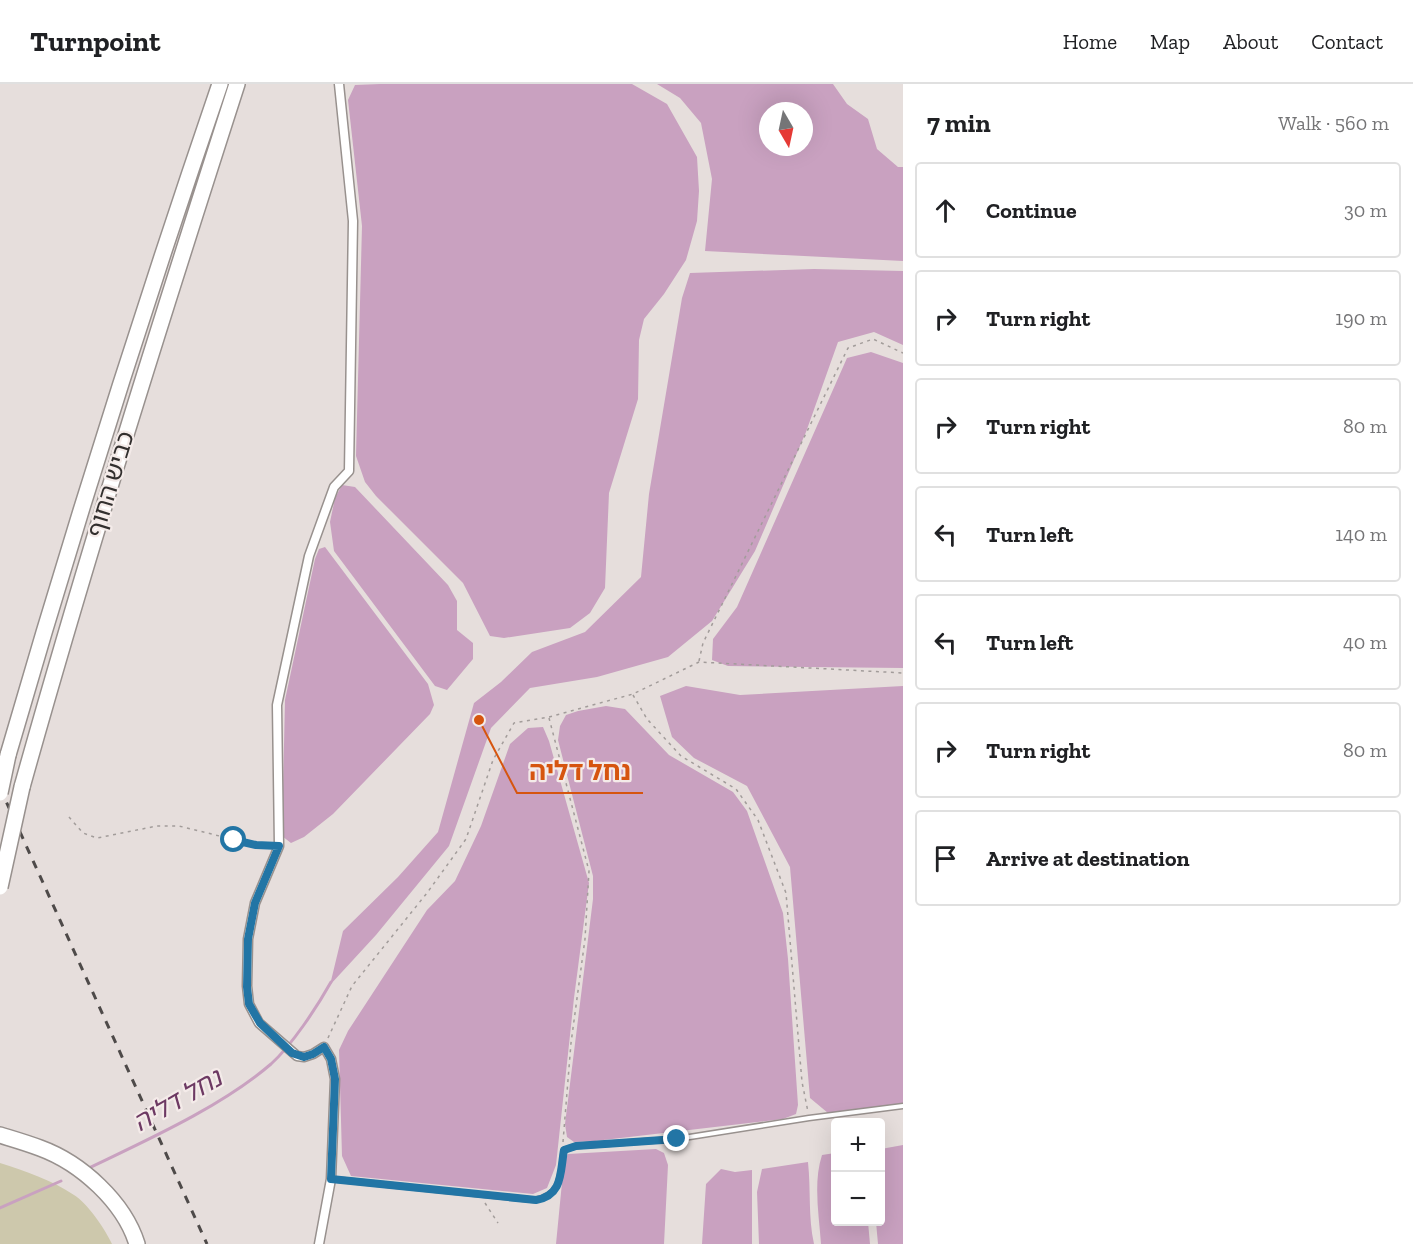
<!DOCTYPE html>
<html lang="en">
<head>
<meta charset="utf-8">
<style>
	body { margin:0; font-family:"Zilla Slab","Noto Sans Hebrew",serif; background:#f6f6f6; color:#202124 }
	.controls { position:absolute; right:18px; bottom:18px; display:grid; overflow:hidden; border-radius:6px; box-shadow:0 6px 24px #0002 }
	.controls button { width:54px; height:54px; display:grid; place-items:center; padding:0; border:0; border-bottom:2px solid #e0e0e0; background:#fff; color:#202124; font:30px sans-serif }
	.compass { position:absolute; left:759px; top:18px; width:54px; height:54px; border-radius:50%; background:#fff; box-shadow:0 6px 24px #0002; rotate:171deg }
	.stop { position:absolute; width:18px; height:18px; margin:-14px; border:4px solid #2275a5; border-radius:50%; background:#fff }
	.stop.end { background:#2275a5; border-color:#fff; box-shadow:0 2px 6px #0008 }
	.list { margin:0; padding:0; list-style:none }
	h2 { display:flex; justify-content:space-between; align-items:center; height:78px; margin:0; padding:0 24px; font-size:26px }
	h2 small { font-size:20px; font-weight:400; color:#757577 }
	.list li { display:grid; grid-template-columns:39px 1fr auto; gap:18px; align-items:center; box-sizing:border-box; height:96px; margin:0 12px 12px; padding:0 12px; border:2px solid #e0e0e0; border-radius:6px }
	.list b { display:block; font-size:22px; white-space:nowrap }
	.list em { font-size:20px; font-style:normal; color:#757577 }
	.icon { flex:none; width:33px; height:33px; fill:none; stroke:currentColor; stroke-width:2; stroke-linecap:round; stroke-linejoin:round }
	.map { position:relative; flex:none; width:903px; height:1160px; overflow:hidden }
	header { display:flex; align-items:center; gap:36px; box-sizing:border-box; height:84px; padding:0 30px; background:#fff; border-bottom:2px solid #e0e0e0 }
	header strong { font-size:28px }
	nav { display:flex; gap:33px; margin-inline-start:auto; font-size:21px }
	main { display:flex }
	aside { flex:1; background:#fff }
	.map>svg:first-child { display:block }
</style>
</head>
<body>
<header>
<strong>Turnpoint</strong>
<nav><a>Home</a><a>Map</a><a>About</a><a>Contact</a></nav>
</header>
<main>
<div class="map">
<svg width="903" height="1160" viewBox="0 0 903 1160">
	<rect width="100%" height="100%" fill="#e6dedc"/>
	<!-- green -->
	<path fill="#cdc8ac" d="M0 1079C25 1087 52 1096 74 1111 88 1120 105 1145 112 1160H0Z"/>
	<!-- water -->
	<path fill="#c9a1c0" fill-rule="evenodd" d="M380 0H632L667 20 697 73 699 107 697 137 686 176 664 210 644 235 639 256 638 315 609 409 605 504 590 529 570 544 504 554 490 552 463 499 376 412 365 398 356 372 362 142 348 16 355 1Z
		M657 0H833L847 20 868 35 877 65 898 83H903V177L705 167 712 95 701 39 680 14ZM768 27H804V63H768Z
		M814 185 903 187V261L874 248 838 258 806 348 755 467 712 537 668 573 597 593 530 604 491 644 449 762 376 851 330 901 343 847 398 793 438 748 474 619 501 598 532 568 585 548 641 493 649 410 682 214 690 189Z
		M871 268 903 279V584L728 582 712 576 713 555 737 523 847 274Z
		M342 401 355 403 448 501 457 517V546L473 559V575L447 606 435 602 334 467 330 438 335 414Z
		M325 463 428 600 434 621 430 630 333 730 304 753 291 759 282 752 285 616 315 475 319 465Z
		M686 602 740 611 903 602V1020L828 1029 810 1014 790 783 747 702 694 674 672 653 660 612Z
		M606 622 625 625 669 671 733 708 747 727 783 829 788 875 798 1021 796 1030 783 1035 595 1057 574 1058 567 1053 565 1040 593 815V792L558 656 560 642 566 631 578 627Z
		M543 643 549 657 589 799 574 914 556 1081 547 1104 533 1110 351 1092 342 1072 339 966 348 947 427 826 455 797 481 742 510 660 528 644Z
		M903 1061V1160H878L876 1138H880L881 1065Z
		M656 1065 664 1069 668 1081 664 1160H556L564 1078 568 1070Z
		M835 1069 836 1138H868L870 1160H821C819 1131 813 1099 822 1071Z
		M808 1078C811 1106 808 1133 814 1160H759L757 1108 762 1085Z
		M721 1085 735 1088 752 1086V1160H702L706 1100Z"/>
	<g fill="none" stroke-linecap="round" stroke-linejoin="round">
		<!-- stream -->
		<path stroke="#c9a1c0" stroke-width="3" d="M87 1085C147 1056 221 1023 271 980 292 961 317 923 331 898
			M0 1124 61 1097"/>
		<!-- service casing -->
		<g stroke="#98918e" stroke-width="7">
			<path id="service" d="M332 1095 535 1116C563 1111 560 1089 564 1066L576 1062 677 1055 809 1034 903 1022"/>
		</g>
		<!-- minor casing -->
		<g stroke="#98918e" stroke-width="11">
			<path id="minor" d="M319 1160 331 1095 335 995 331 975 324 963 313 970 304 973 297 972 259 939 249 920 247 902 248 855 255 819 279 762 277 621 309 472 334 403 349 387 353 137 339 0"/>
		</g>
		<!-- motorway casing -->
		<g stroke="#98918e" stroke-width="18">
			<path id="motorway" d="M8 671C73 446 144 222 220 0
				M22 703C88 467 162 233 237 0
				M0 1051C13 1055 27 1059 40 1064 81 1079 124 1118 137 1160"/>
		</g>
		<!-- path -->
		<path stroke="#a29c9a" stroke-width="1.5" stroke-dasharray="3 4.5" stroke-linecap="butt" d="M699 577 703 559 848 264 873 255 903 269
			M633 611 647 635 681 672 736 705 758 736 786 809 802 998 808 1028
			M549 634 589 787 585 855 571 959 563 1058
			M69 733 83 749 97 754 157 742H179L256 761 269 762
			M328 954 352 902 427 809 466 755 493 676 514 639 549 633 633 610 699 578 903 589
			M485 1119 498 1139"/>
		<!-- service -->
		<use href="#service" stroke="#fff" stroke-width="4"/>
		<!-- minor -->
		<use href="#minor" stroke="#fff" stroke-width="8"/>
		<!-- motorway -->
		<use href="#motorway" stroke="#fff" stroke-width="15"/>
		<!-- rail -->
		<path stroke="#4e4a49" stroke-width="3" stroke-dasharray="8 8" stroke-linecap="butt" d="M0 704 207 1160"/>
		<!-- motorway-bridge casing -->
		<g stroke="#98918e" stroke-width="18" stroke-linecap="butt">
			<path id="motorway-bridge" d="M0 709 8 671
				M0 803 22 703"/>
		</g>
		<!-- motorway-bridge -->
		<use href="#motorway-bridge" stroke="#fff" stroke-width="15"/>
	</g>
	<g fill="none" stroke-linecap="round" stroke-linejoin="round">
		<!-- route -->
		<path stroke="#2275a5" stroke-width="8" d="M234 756 256 761 279 762 255 819 248 855 247 903 249 920 260 939 292 969 304 973 313 970 324 963 331 975 335 995 331 1095 536 1116C563 1111 560 1089 564 1066L576 1062 677 1055"/>
	</g>
	<g text-anchor="middle" dominant-baseline="central" stroke-width="4.5" stroke-linejoin="round" paint-order="stroke">
		<!-- street labels -->
		<g font-size="24" fill="#322f2e" stroke="#f4ebe9">
			<text transform="translate(110 400) rotate(-73)">כביש החוף</text>
		</g>
		<!-- water labels -->
		<g font-size="26" font-style="italic" fill="#6d3963" stroke="#f4ebe9">
			<text transform="translate(177 1016) rotate(-30)">נחל דליה</text>
		</g>
	</g>
	<!-- callouts -->
	<path fill="none" stroke="#d6550f" stroke-width="2" d="M479 636L517 709H643"/>
	<circle fill="#d6550f" stroke="#f4ebe9" stroke-width="2" cx="479" cy="636" r="6"/>
	<g font-size="26" text-anchor="middle" font-weight="bold" fill="#d6550f" stroke="#f4ebe9" stroke-width="4.5" stroke-linejoin="round" paint-order="stroke">
		<text x="580" y="696">נחל דליה</text>
	</g>
</svg>
<div class="controls">
<button>+</button>
<button>−</button>
</div>
<svg class="compass" viewBox="-18 -18 36 36"><path d="M0-13l5 13h-10z" fill="#e53935"/><path d="M0 13l5-13h-10z" fill="#757577"/></svg>
<div class="stop" style="left:234px;top:756px"></div>
<div class="stop end" style="left:677px;top:1055px"></div>
</div>
<aside>
<h2>7 min<small>Walk · 560 m</small></h2>
<ul class="list">
<li><svg class="icon" aria-label="ahead" viewBox="0 0 24 24"><path d="M12 20V5M6 11l6-6 6 6"/></svg><div><b>Continue</b></div><em>30 m</em></li>
<li><svg class="icon" aria-label="right" viewBox="0 0 24 24"><path d="M7 20v-9h11M14 6l5 5-5 5"/></svg><div><b>Turn right</b></div><em>190 m</em></li>
<li><svg class="icon" aria-label="right" viewBox="0 0 24 24"><path d="M7 20v-9h11M14 6l5 5-5 5"/></svg><div><b>Turn right</b></div><em>80 m</em></li>
<li><svg class="icon" aria-label="left" viewBox="0 0 24 24"><path d="M17 20v-9H6M10 6l-5 5 5 5"/></svg><div><b>Turn left</b></div><em>140 m</em></li>
<li><svg class="icon" aria-label="left" viewBox="0 0 24 24"><path d="M17 20v-9H6M10 6l-5 5 5 5"/></svg><div><b>Turn left</b></div><em>40 m</em></li>
<li><svg class="icon" aria-label="right" viewBox="0 0 24 24"><path d="M7 20v-9h11M14 6l5 5-5 5"/></svg><div><b>Turn right</b></div><em>80 m</em></li>
<li><svg class="icon" aria-label="arrive" viewBox="0 0 24 24"><path d="M6 21V4h12l-3 4 3 4H6"/></svg><div><b>Arrive at destination</b></div></li>
</ul>
</aside>
</main>
</body>
</html>
